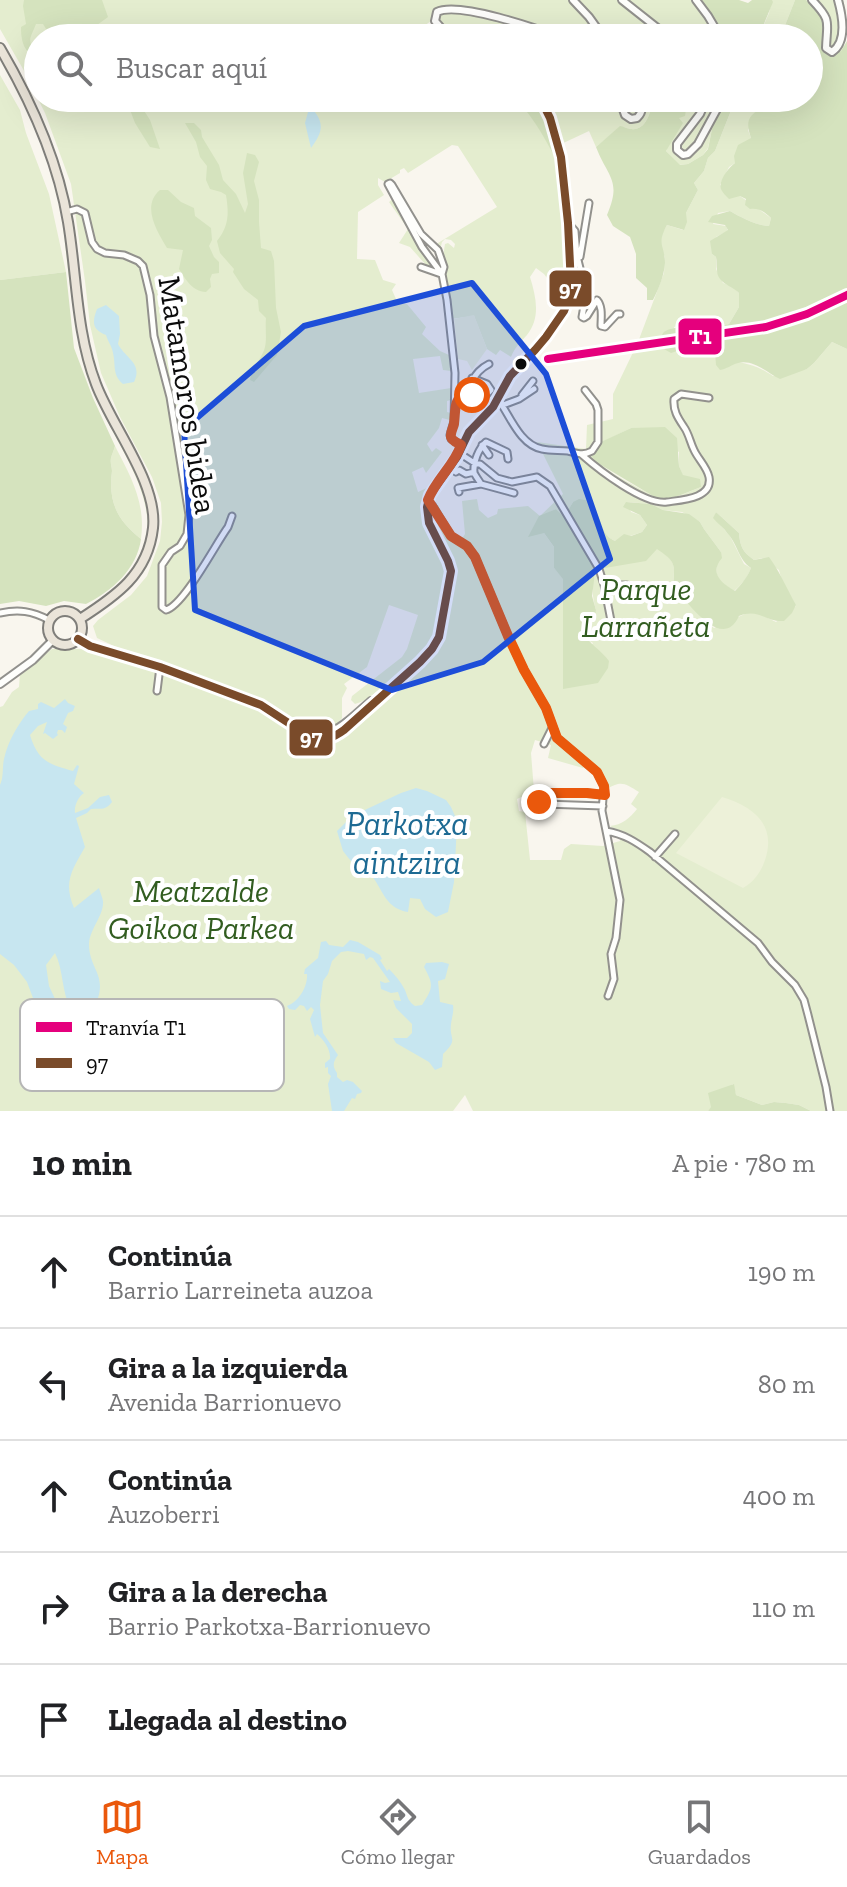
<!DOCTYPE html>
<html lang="es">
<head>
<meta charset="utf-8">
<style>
	body { margin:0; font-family:"Zilla Slab",serif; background:#f6f6f6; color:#202124 }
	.stop { position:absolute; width:24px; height:24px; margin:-18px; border:6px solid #ea580c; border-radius:50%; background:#fff }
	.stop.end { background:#ea580c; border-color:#fff; box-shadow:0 2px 8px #0008 }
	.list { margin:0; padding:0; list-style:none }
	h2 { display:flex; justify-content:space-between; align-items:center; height:104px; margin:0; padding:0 32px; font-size:34px }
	h2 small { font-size:26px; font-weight:400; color:#757577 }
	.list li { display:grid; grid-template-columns:52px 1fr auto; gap:24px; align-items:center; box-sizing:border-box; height:112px; padding:0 32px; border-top:2px solid #e0e0e0 }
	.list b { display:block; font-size:30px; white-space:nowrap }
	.list p { margin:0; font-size:26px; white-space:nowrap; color:#757577 }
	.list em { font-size:26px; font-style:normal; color:#757577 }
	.icon { flex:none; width:44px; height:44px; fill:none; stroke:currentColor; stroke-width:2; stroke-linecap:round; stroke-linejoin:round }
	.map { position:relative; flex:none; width:847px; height:1111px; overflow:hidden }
	.search { position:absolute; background:#fff; box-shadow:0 8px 32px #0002; left:24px; right:24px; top:24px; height:88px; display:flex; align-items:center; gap:20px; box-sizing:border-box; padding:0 28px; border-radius:44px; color:#757577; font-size:30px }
	.sheet { height:664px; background:#fff }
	nav { display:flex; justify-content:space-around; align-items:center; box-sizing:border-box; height:112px; border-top:2px solid #e0e0e0; background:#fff; font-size:22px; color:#757577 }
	nav a { display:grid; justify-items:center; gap:4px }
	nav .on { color:#ea580c }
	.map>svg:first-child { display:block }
</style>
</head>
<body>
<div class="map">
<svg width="847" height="1111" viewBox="0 0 847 1111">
	<rect width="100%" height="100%" fill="#f9f6ee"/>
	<!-- green -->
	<path fill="#e4edcf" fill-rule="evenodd" d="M0 0H702L707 5 726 38H452L439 32 431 21 417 31V38H38V98H515L528 112 548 142 561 170 569 271 567 288 562 279 550 282 544 274 536 268 530 277C536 297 541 317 527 335 520 343 515 347 511 357L500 350 496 355 487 349 474 316 451 319 444 277 445 261 443 256 445 244 448 243 454 248 455 244 451 240 445 239 442 242 440 250 436 246 438 243 497 207 458 146 452 145 408 173 404 168 400 170V173L385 182 378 178V185L384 195 358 212 357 259 375 260 383 280 396 284 392 290 396 299 395 303 407 304 426 327 422 334 440 351 449 355 451 371 443 370 440 356 413 359 419 393 451 388V400L447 401V412L451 413 450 420 442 418 439 428 427 444 432 452 436 448 442 452 426 473 423 467 412 472 418 492 429 487C414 518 431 529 442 556 449 576 442 623 431 641 424 654 411 663 400 672 387 682 371 700 355 704L351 700 352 696 402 657 407 649 418 615 389 605 367 667 344 684 347 688 342 698V718C324 746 301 723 282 711 271 704 260 698 248 695L252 705 273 715 320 746C343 747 424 670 437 648 447 632 453 595 454 576 454 560 444 549 437 536 432 527 431 517 431 506L438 505 450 531 461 540 465 534 462 501 477 499 479 510 488 518 497 514 498 509 528 506 540 516 563 494 537 442 586 449 587 425 613 419V394L638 342 664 273 665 257 661 248V236L667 225 683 230 686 213 698 190 694 183 704 171 708 158 715 151 736 98H755L757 111 748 130 751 138 735 163 729 167 720 185 740 196 771 218 769 226C758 226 740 217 730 211L718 213 713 224 726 226 728 231 716 237 712 254 716 257V269L723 283 732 286 739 293V307L729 324 719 328 703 319 674 327 679 351C693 341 702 341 715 352L716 357C740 364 751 361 773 376L807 369 814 363 832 342 847 349V1111H811L799 1105 786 1103 774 1102 762 1105 736 1095 733 1084 708 1111H473L465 1095 453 1111H0V707L3 706 12 692 19 687 20 673 52 649H82L104 654 116 647 97 638 93 626 98 620 131 595 147 576 160 541 162 522 161 503 152 477 120 417 101 373 90 325 85 281 71 184 45 113 23 69 0 29ZM631 428 679 452V466L683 476 701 487 664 502C637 486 606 474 586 450ZM573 502 597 512C600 524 603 536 615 541L642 532 647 525 640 515 631 512 627 502 651 504 663 510 682 512 700 522 704 529 721 552C713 573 714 579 734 591 741 585 748 577 751 568L744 564 730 536 714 518 716 512 739 533C740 547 743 552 754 560L762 558 779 570 782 581 796 606 776 622 758 613H747L714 628 705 621 673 586C675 563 676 562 657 548L599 569C590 580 592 597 596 610L584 633 586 639 593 643 563 688V578L554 568V547L544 533 548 513 556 509 564 518ZM535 740 551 745 548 758 583 768 588 761 602 774 607 789C622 780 625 784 639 792L631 804 637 809C630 818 622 825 610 826L622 832 620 841 603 846 571 844 564 849 561 860H530L525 812 519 811 517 799 534 791 531 753Z
		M772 0H795L780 38H758L769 13Z
		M806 0H843C847 10 847 43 841 51 840 52 831 56 829 56L825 53C822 43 825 37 825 27 825 15 814 8 806 0Z
		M0 75 20 110 26 133 49 194 66 272 0 280Z
		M537 98H653C652 108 647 128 635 129 630 130 625 127 620 127L596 147 589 131 557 146 541 104Z
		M675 98H727L712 129 708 148 703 155 688 164 679 165 666 151 678 118 686 110Z
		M393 199 434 266V274L410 247 399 243 408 229 389 202Z
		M65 225 78 330 103 407 137 473 143 486 149 512V533L143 554 128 579 104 599 103 597C199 526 113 456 88 376 73 327 69 277 63 226Z
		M115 446C131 477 146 503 141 539 117 520 108 502 112 471 112 467 110 463 111 458 112 454 114 450 115 446Z"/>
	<!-- forest -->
	<path fill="#d5e3be" d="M24 0H102L108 17 93 28 91 38C73 38 53 43 43 24H36C31 37 25 42 38 52V60C24 52 21 42 21 27L26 24 23 6Z
		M702 0H739L748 3 752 0H772L773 2 758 38H726Z
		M795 0H806C811 5 817 9 821 14 829 26 821 40 825 53L829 56 841 51 847 41V349L832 342 814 363 807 369 780 379C767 373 754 359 738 363 731 365 727 369 720 370L716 365 715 352C695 335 692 347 671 353L664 349C657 328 667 331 682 326 687 324 690 320 695 317L703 319 719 327 729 324 739 307V293C731 285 717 283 717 270 716 266 717 261 716 257L712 254 710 241 728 230 725 225 708 222 712 216 730 211C740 217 758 226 769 226L771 218C764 212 760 208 750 209L745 205 746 199 740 196 729 199C727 197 722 192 721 189 718 181 729 167 735 163L734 156 738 145 751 138C747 126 746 118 757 111L755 98H809V38H780Z
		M128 98H142L141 106 150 120 160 149 150 147 135 123 127 102Z
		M515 98H537C552 119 555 145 561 170 548 143 535 119 515 98Z
		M653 98H675L686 110 685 116 679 118 683 123 666 151 680 165 688 164 703 155 708 149 712 129 727 98H736L715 151 708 158 704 171 694 183 698 190 686 213 687 222 684 230 667 225C656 245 665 245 665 263 664 276 659 288 653 300H647V288L636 278V254L630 237 613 226 607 215C622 180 608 178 596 147L620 126C625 127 630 130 635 129 647 128 652 108 653 98Z
		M185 123H194L201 130 202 137 219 165 223 180 236 194 245 213 248 204 243 173 247 153 255 155 259 162 254 181 259 200V222L261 248 271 251 274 261 276 308 281 332 277 355 254 382 250 380C252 366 262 359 265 347 267 338 265 327 266 318L259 311 258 300 244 289 233 272 234 269 220 253 217 241C229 226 229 214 226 195L221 192 210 189 206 180 207 166 200 157 196 142Z
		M160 190H168L181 202 194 208 195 216 211 228 212 240 209 246 214 257 219 262V273L212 274 210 279 211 287 206 292C192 291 186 280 179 269L183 250 167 248C157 231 141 206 160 190Z
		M66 272 74 348 93 398 115 446C114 450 112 454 111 458 110 463 112 467 112 471 108 502 117 520 141 539 137 569 112 591 86 604L64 601 46 606 19 601 0 604V280Z
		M665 427 677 438 679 466 683 475 700 479 701 487 663 502 596 462 586 449 631 428Z
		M579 499 590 501C590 502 597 511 597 513 603 525 602 535 615 541L624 534 631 536 642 532 647 525 640 515 623 507 626 502 651 504 663 510 689 514 700 522 704 529 721 552 722 558C709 573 721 583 735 591 741 585 748 576 751 568 738 559 738 545 728 534 724 528 718 524 713 518L716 512 739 533C740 547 743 552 754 560L769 557C780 572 787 589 796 605L792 613 784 621C765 622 759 608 739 616 722 653 687 601 673 586 675 564 676 562 657 549L646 561 599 569 595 573 592 596 596 610 594 620 584 633C587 642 602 651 609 661L608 668 598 683 563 689V579L554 568V547L544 533 528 537 539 516 556 509 564 517 573 502Z
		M734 1084 736 1095 762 1105 774 1102 786 1103 799 1105 811 1111H708L711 1107 708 1093Z"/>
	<!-- pitch -->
	<path fill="#edf1d9" d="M474 315 487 349 472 370 467 361 458 359 454 319Z
		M722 797C753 806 777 825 765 860 761 872 754 882 743 888L676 853Z"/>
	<!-- water -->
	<path fill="#c7e6f0" d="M299 98H308L310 100 308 104C324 121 325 129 311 148L305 123 308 112 305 111Z
		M106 305 119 316 120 334 118 344C126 359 143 363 134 382L123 384C112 375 116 365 113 353 112 346 108 342 106 335 92 330 92 322 97 309Z
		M65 699 68 703 75 706 73 711 68 713 63 724 67 727 65 733 62 730H58L57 733 58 735 53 739 45 733 43 734 47 722 38 726 30 735C38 761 48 764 73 771L77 765 79 766 74 784 84 793C78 797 74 806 75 813L88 808 100 797 109 795 112 802C105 811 101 808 91 809L87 813 76 818 85 847C72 870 63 882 74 908L99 888C100 892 102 896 103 901 104 916 90 928 89 944 89 970 109 975 95 1006L79 1011 71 1009C61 991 64 971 55 953L46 965 49 986 63 1016 79 1026 75 1056 65 1060 56 1047 36 1006 27 982 14 965 0 954V785C4 776 2 768 4 759 8 741 18 724 29 711L38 709V704L41 702 54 708Z
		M416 788 427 791 446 800 451 807 455 816 457 825 454 882 448 912 436 917 425 909 420 899 410 898 408 912C392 909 387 901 379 887 375 879 369 872 363 865H354L343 851 337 831 352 816 401 793Z
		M350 940 358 942 380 955 382 959 380 960 387 971 389 969C395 975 401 982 405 990 408 998 408 1001 415 1006L422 1005C433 988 434 985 424 967L426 963 442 962 449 964 445 979 438 981 440 1002 453 1005C454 1013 452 1016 451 1024 449 1040 459 1039 443 1054L442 1067 435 1070 429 1062 396 1043 393 1038H407L412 1033V1024L396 1008 393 1000 401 1001 398 992 391 993 381 989 380 981 385 983 390 982 373 958 370 957 366 960 364 954 348 951 341 952 332 961 328 974 323 981 320 1005 323 1033 338 1055C333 1062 332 1066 337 1073V1077L343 1082 347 1080 353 1082 362 1091 361 1093 357 1094 355 1099 352 1098 344 1111H332L328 1084 331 1076 328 1073V1067L325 1068V1063L330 1059C331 1050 324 1040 317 1034L315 1037 310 1019 314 1010 311 1007 307 1011 304 1006 300 1005 295 1010 289 1009 287 1006C299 1002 308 986 307 974H304L305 969 318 958 321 942 326 941 329 945 343 947Z"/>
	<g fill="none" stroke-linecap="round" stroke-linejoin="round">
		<!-- minor casing -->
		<g stroke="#92918d" stroke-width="9">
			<path id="minor" d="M66 212 77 209 85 213 92 242 97 249 105 253 124 255 138 261 143 266 150 295 154 336 170 397 189 515 187 534 180 546 171 552 162 565V607L166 610C184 605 215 545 228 527L232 516
				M568 223 575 231 577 256 583 280 585 300 582 317 584 318 587 316 597 300C603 307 601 317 601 326L605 327 617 314H620
				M580 257 589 203
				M421 267 441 274
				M442 274 422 247 388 184 390 183 392 185 421 234 438 250 444 267 442 274 447 300 455 373 454 421 450 435 451 439 461 445
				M467 389 480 401 491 390 487 384 472 378
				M522 395 533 381
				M498 399C510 416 520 445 542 449 551 451 559 450 568 451 577 453 583 456 592 451L598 442V410L596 404 585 390
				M456 404C459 397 463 395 467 388 475 377 477 370 489 364
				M503 405 519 399 534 389
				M482 445 489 455
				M459 453 476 464H480L497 478 512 482 537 477 550 486 599 569 604 585 613 631
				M582 455C599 470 644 505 667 502 681 500 713 499 709 477 707 467 698 459 694 450 690 442 689 434 684 427 678 418 673 411 674 399L681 394 709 398
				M508 459 507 452 486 442C479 448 473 462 474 472 474 474 480 482 481 484L514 493
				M456 472 459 470 466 474 474 472
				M459 492 458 488 481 484
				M429 500 451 536 467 546 475 557 508 636 524 670 546 708 557 738 597 772 604 786 602 811 620 900 616 938 611 954 614 979 608 996
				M604 585H626L636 587
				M0 613C19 609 32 611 49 620
				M157 691 160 667
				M544 744 552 728
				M603 806 544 804 539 802 538 798 544 793H587L605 795
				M606 831C624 834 636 842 650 852L758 943 772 962 795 985 804 1000 808 1015 826 1087 830 1111
				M655 857 675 834"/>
		</g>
		<!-- tertiary casing -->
		<g stroke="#92918d" stroke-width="10">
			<path id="tertiary" d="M573 0 589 17 604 38
				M622 0 670 38
				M696 0 708 16 721 38
				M812 0C832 21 827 21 826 48L832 52C847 42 843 18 838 0
				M462 38 443 30 435 21 437 12C458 1 538 29 562 38
				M619 98 625 115 631 119 637 118C644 111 642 106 638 98
				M707 98 700 114 677 144V150L683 155 688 154 698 144 723 98
				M78 639 90 646 160 667 261 705 310 737C323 742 333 738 344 730L420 662 432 649 439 637 451 571 448 561 429 523 427 507 430 495 457 457 469 432 493 407 510 376 535 350 546 337 564 311 569 298 571 285 568 223 561 157 550 118 540 98
				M0 684 33 660 53 640
				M313 735C337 736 354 715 371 701"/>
		</g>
		<!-- primary casing -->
		<g stroke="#7f7e7a" stroke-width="12">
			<path id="primary" d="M0 48C31 101 58 161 68 222 77 276 76 332 96 384 112 427 158 483 153 528 148 574 116 596 80 619
				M48 628a17 17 0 1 1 34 0a17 17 0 1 1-34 0Z"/>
		</g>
		<!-- minor -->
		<use href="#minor" stroke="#fefefc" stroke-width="5"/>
		<!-- tertiary -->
		<use href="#tertiary" stroke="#fefefc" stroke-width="6"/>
		<!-- primary -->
		<use href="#primary" stroke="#eae4d9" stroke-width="8"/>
		<!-- bus-1 casing -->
		<g stroke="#fff" stroke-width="14">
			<path id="bus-1" d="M78 639 90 646 160 667 261 705 310 737C323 742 333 738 344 730L420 662 432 649 439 637 451 571 448 561 429 523 427 507 430 495 457 457 469 432 493 407 510 376 535 350 546 337 564 311 569 298 571 285 568 223 561 157 550 118 540 98"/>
		</g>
		<!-- bus-1 -->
		<use href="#bus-1" stroke="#7a4b2a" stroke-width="8"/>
		<!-- tram-1 casing -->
		<g stroke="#fff" stroke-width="14">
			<path id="tram-1" d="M548 359 766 327 807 314 847 295"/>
		</g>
		<!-- tram-1 -->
		<use href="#tram-1" stroke="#e5007d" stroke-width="8"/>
	</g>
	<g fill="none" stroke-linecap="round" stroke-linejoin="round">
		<!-- route -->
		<path stroke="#ea580c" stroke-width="10" d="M472 395 467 389C453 403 456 406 454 424 453 428 450 433 451 437 452 441 458 443 461 445 454 466 436 479 428 500L451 536 467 546 475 557 508 636 524 670 546 708 557 738 597 772 604 786 605 795 587 793H544L539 796V802"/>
	</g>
	<!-- marked area -->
	<path fill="#1d4ed8" fill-opacity="0.2" stroke="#1d4ed8" stroke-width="6" stroke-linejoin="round" d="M472 283 546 374 610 559 483 662 392 690 195 610 184 429 304 326Z"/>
	<!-- markers -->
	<circle fill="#0b0b0b" stroke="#fff" stroke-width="3" cx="521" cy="364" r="7"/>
	<g text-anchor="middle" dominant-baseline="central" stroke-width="8" stroke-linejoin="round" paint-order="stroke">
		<!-- street labels -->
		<g font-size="32" fill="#0b0b0b" stroke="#fff">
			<text transform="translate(188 395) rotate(81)">Matamoros bidea</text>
		</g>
		<!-- park labels -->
		<g font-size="32" font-style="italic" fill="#325d20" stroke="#fff">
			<text x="646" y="589">Parque<tspan x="646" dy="37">Larrañeta</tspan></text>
			<text x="201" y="891">Meatzalde<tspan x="201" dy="37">Goikoa Parkea</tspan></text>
		</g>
		<!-- water labels -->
		<g font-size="34" font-style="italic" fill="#1d6a93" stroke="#fff">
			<text x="407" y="823">Parkotxa<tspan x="407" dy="39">aintzira</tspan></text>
		</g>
	</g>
	<!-- legend -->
	<rect x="20" y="999" width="264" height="92" rx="12" fill="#fff" stroke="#b6b6b6" stroke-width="2"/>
	<rect x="36" y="1022" width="36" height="10" fill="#e5007d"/>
	<rect x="36" y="1058" width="36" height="10" fill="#7a4b2a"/>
	<g font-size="22" fill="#0b0b0b">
		<text x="86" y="1035">Tranvía T1</text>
		<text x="86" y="1071">97</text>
	</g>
	<g stroke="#fff" stroke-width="3">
		<rect x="548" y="269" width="45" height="39" rx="8" fill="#7a4b2a"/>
		<rect x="677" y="317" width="46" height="39" rx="8" fill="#e5007d"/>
		<rect x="288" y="718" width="46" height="39" rx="8" fill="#7a4b2a"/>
	</g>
	<g font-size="22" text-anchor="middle" font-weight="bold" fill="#fff">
		<text x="570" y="296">97</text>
		<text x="700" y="344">T1</text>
		<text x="311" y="745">97</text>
	</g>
</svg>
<div class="stop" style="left:472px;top:395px"></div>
<div class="stop end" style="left:539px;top:802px"></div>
<div class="search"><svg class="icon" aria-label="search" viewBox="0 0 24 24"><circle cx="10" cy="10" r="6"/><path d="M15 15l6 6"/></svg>Buscar aquí</div>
</div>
<section class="sheet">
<h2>10 min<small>A pie · 780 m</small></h2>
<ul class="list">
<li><svg class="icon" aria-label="ahead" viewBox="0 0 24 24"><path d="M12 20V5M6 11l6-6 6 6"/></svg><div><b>Continúa</b><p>Barrio Larreineta auzoa</p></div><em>190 m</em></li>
<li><svg class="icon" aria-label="left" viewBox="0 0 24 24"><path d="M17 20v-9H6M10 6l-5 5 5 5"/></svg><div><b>Gira a la izquierda</b><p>Avenida Barrionuevo</p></div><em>80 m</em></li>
<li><svg class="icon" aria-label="ahead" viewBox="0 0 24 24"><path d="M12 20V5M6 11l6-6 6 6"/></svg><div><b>Continúa</b><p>Auzoberri</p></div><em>400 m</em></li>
<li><svg class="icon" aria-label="right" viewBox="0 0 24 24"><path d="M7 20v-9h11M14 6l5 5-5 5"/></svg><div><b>Gira a la derecha</b><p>Barrio Parkotxa-Barrionuevo</p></div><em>110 m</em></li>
<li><svg class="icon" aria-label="arrive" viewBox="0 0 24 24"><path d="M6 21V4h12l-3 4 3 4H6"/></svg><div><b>Llegada al destino</b></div></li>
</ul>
</section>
<nav>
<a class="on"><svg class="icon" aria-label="map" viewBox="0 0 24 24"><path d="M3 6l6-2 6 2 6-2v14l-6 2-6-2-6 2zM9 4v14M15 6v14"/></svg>Mapa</a>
<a><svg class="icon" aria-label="directions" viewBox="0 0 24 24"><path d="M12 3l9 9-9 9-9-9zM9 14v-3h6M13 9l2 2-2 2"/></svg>Cómo llegar</a>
<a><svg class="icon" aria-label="saved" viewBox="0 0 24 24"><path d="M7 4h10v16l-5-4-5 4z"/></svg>Guardados</a>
</nav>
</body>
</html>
